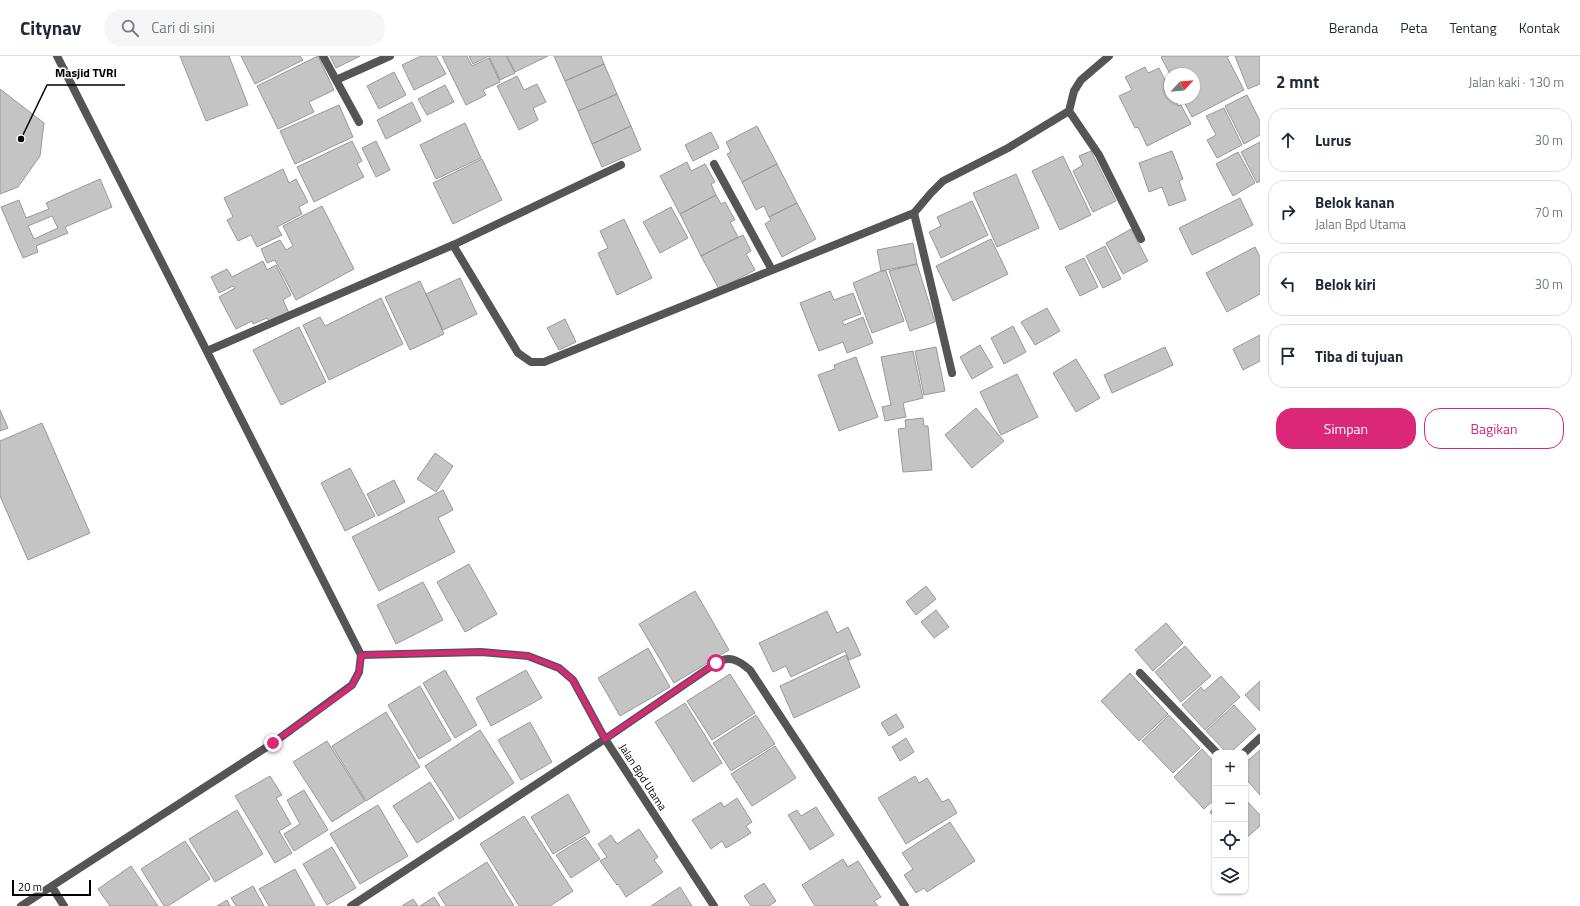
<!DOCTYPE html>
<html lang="id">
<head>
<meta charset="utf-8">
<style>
	body { margin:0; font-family:"Titillium Web",sans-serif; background:#f6f6f7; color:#1f2937 }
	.controls { position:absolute; right:12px; bottom:12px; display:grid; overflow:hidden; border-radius:8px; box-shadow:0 1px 3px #0004 }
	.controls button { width:36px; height:36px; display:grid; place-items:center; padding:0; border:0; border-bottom:1px solid #e0e1e3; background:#fff; color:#1f2937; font:20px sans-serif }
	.compass { position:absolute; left:1164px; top:12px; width:36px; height:36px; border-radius:50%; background:#fff; box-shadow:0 1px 3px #0004; rotate:64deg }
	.scale { position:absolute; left:12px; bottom:10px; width:79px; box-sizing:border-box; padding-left:4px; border:2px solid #000; border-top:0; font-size:11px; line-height:14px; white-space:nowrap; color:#000; -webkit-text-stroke:3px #fff; paint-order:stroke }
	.stop { position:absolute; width:12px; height:12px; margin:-9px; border:3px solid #db2777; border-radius:50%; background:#fff }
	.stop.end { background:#db2777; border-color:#fff; box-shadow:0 1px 4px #0008 }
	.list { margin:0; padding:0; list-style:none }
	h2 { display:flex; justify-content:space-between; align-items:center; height:52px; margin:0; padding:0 16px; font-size:17px }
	h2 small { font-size:13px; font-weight:400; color:#747a83 }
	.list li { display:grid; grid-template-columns:26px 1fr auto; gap:12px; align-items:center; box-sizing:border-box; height:64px; margin:0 8px 8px; padding:0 8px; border:1px solid #e0e1e3; border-radius:16px }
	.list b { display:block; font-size:15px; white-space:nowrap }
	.list p { margin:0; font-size:13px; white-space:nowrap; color:#747a83 }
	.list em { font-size:13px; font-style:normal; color:#747a83 }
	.actions { display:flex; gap:8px; padding:12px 16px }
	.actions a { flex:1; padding:9px 0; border:1px solid #db2777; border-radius:16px; text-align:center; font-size:14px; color:#db2777 }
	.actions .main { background:#db2777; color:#fff }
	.icon { flex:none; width:22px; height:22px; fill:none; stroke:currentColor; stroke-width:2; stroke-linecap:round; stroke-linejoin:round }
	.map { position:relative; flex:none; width:1260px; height:850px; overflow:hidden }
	header { display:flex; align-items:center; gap:24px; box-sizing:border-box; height:56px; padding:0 20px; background:#fff; border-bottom:1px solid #e0e1e3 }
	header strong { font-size:19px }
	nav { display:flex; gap:22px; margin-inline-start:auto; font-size:14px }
	.search { width:280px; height:36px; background:#f6f6f7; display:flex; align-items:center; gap:10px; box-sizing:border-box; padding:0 14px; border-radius:16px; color:#747a83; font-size:15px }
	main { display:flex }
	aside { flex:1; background:#fff }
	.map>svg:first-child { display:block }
</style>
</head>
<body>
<header>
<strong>Citynav</strong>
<div class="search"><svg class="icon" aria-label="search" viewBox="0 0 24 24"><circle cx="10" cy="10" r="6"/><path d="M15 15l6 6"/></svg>Cari di sini</div>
<nav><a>Beranda</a><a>Peta</a><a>Tentang</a><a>Kontak</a></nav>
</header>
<main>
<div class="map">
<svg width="1260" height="850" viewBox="0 0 1260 850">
	<rect width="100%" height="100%" fill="#fff"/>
	<!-- building -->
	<path fill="#c4c4c4" stroke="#999" fill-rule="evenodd" d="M180 0H229L248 49 206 65Z
		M241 0H300L303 4 255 28Z
		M318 0 334 34 309 46 314 56 278 73 257 30Z
		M330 0H360L336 12Z
		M421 0H436L446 18 414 34 402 9Z
		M442 0H467L472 10 489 2 500 26 483 34 486 39 466 49Z
		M469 0H506L515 17 500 24 489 0 473 8Z
		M507 0H548L515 16Z
		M554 0H601L604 8 565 25Z
		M1164 0H1229L1227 1 1244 34 1192 61 1182 42H1194V18H1170L1161 1Z
		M1235 0H1260V28L1248 33Z
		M604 8 617 38 578 55 565 25Z
		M1145 11 1148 17 1159 12 1170 34V42H1174L1178 50 1181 49 1191 68 1147 90 1138 71 1135 72 1119 40 1132 34 1125 21Z
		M394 16 406 39 379 53 367 30Z
		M517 20 524 34 537 28 546 46 533 52 538 64 519 74 497 30Z
		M445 29 454 46 427 59 418 43Z
		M0 33 44 67 40 100 18 131 0 138Z
		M617 38 631 70 592 88 578 55Z
		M1247 39 1260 65V79L1244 88 1225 50Z
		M412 46 421 65 386 83 377 64Z
		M339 49 353 81 295 108 280 75Z
		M1224 52 1242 89 1217 102 1207 84 1216 79 1206 60Z
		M465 67 481 102 436 123 420 89Z
		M631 70 641 94 602 111 592 88Z
		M757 70 777 108 742 126 727 98 731 96 726 86Z
		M711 76 719 92 693 105 685 89Z
		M352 85 362 105 357 108 364 121 314 146 297 111Z
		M376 85 390 114 376 121 362 92Z
		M1260 86V125L1257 127 1241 96Z
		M1091 95 1116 145 1093 156 1073 115 1083 109 1079 100Z
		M1172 95 1183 123 1179 125 1186 144 1169 150 1162 131 1149 136 1139 107Z
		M1238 96 1255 127 1233 140 1216 108Z
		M1063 100 1091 159 1060 174 1032 115Z
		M482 103 502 144 453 168 433 127Z
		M687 106 691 115 705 108 715 126 711 128 716 139 680 158 660 120Z
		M777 108 797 147 769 161 764 150 756 154 742 126Z
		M283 113 289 127 296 123 308 146 299 151 302 158 277 171 282 179 257 191 251 179 238 185 227 164 233 161 224 142Z
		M1016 118 1039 172 997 191 973 137Z
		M100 123 112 151 65 171 68 177 36 190 38 196 23 202 1 151 19 144 26 162 49 153 46 147ZM52 160 58 172 34 183 28 170Z
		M716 139 721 148 725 146 735 164 730 166 738 181 701 200 680 158Z
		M1240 142 1253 169 1192 199 1179 172Z
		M972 145 988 179 941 202 929 176 941 170 937 161Z
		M797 147 816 183 782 201 765 168 771 164 769 161Z
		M322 150 354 213 296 244 275 204 267 207 261 193 280 184 286 194 293 190 283 170Z
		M671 151 688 182 660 197 643 166Z
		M624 163 652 222 617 239 598 197 608 192 600 175Z
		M1131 173 1148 205 1123 218 1106 187Z
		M743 179 751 195 746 198 755 214 719 233 701 200Z
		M991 183 1008 218 953 245 936 210Z
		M913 187 917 208 881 215 877 194Z
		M1105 190 1121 223 1103 232 1086 200Z
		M1255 191 1260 201V238L1227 256 1206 217Z
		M1084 202 1098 231 1080 240 1065 211Z
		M263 205 267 214 276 209 291 239 283 244 289 257 270 267 267 262 253 268 252 265 236 273 219 241 235 232 233 230 219 237 211 221 227 213 232 221Z
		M917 208 935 266 910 275 889 215Z
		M881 215H886L904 265 872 277 853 227Z
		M460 222 477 258 443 274 426 238Z
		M420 225 444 278 410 294 385 241Z
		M830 235 834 244 853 237 861 258 842 265 844 269 863 261 873 287 847 297 843 286 819 295 800 247Z
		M381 242 403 288 329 324 303 269 320 261 325 270Z
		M1047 252 1060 275 1035 289 1021 266Z
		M565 263 576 286 559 294 547 272Z
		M1013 270 1026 296 1004 308 991 282Z
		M299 271 326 326 281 349 253 294Z
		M1260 279V305L1243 314 1233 293Z
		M980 289 993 311 972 323 960 301Z
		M936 291 945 335 924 339 915 295Z
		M1165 291 1173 309 1112 337 1104 319Z
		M913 295 923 342 903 347 906 361 885 365 882 351 891 349 881 301Z
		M856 301 878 361 839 375 818 319 835 313 834 309Z
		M1076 303 1100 342 1076 356 1053 317Z
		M1017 318 1038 361 1001 379 980 336Z
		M976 352 1004 385 972 412 945 379Z
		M0 354 8 372 0 375Z
		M923 362 924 370H928L932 414 903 416 898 373 906 372 905 364Z
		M42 367 90 477 28 504 0 440V385Z
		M435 397 453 410 436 436 417 423Z
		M350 412 375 460 345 475 321 427Z
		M394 424 405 446 378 460 367 438Z
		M443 434 453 454 438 462 455 496 379 535 352 481Z
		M469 508 497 558 465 576 437 526Z
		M423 526 443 564 396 588 377 549Z
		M926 530 936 543 916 559 906 546Z
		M695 535 729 594 674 627 639 568Z
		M936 554 949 571 934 582 921 566Z
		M827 555 837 577 848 571 861 599 849 604 845 595 791 621 786 610 773 616 759 587Z
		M1166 567 1183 587 1153 615 1135 594Z
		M1185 590 1211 620 1181 646 1155 616Z
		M648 592 670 631 620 660 598 622Z
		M846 599 860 631 794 662 780 630Z
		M445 614 477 669 455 682 423 627Z
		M526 614 542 642 491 670 476 642Z
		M1130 617 1168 658 1139 685 1101 645Z
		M730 618 755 657 712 684 687 645Z
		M1221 620 1240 641 1205 674 1182 649 1201 631 1204 635Z
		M1260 625V655L1245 639Z
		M420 630 451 684 419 703 388 649Z
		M685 647 722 707 693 726 655 666Z
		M1234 649 1256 673 1230 697H1227L1206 675Z
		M386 656 420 711 366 745 332 690Z
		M896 658 904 671 889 680 881 667Z
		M756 659 775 688 731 715 713 687Z
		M1169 659 1200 692 1173 717 1142 685Z
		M530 666 552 706 521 724 498 684Z
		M480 674 514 727 459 763 425 710Z
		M906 682 914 696 900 705 892 691Z
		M327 685 365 745 332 766 293 706Z
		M775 690 796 722 752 750 731 718Z
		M1202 693 1215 707V743L1204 753 1174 721Z
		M1260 694V739L1245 722V707Z
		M270 720 282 739 276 742 291 768 279 775 292 797 275 807 235 740Z
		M915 720 919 727 927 722 942 746 949 743 957 757 906 788 878 742Z
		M430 726 454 763 417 787 393 750Z
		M304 734 328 774 294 795 284 778 300 768 287 744Z
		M568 738 590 776 553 798 531 761Z
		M737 742 752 766 746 770 751 777 726 792 722 785 711 793 692 764 721 746 724 751Z
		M1245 743 1260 759V770L1245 783Z
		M378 749 408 800 360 828 330 778Z
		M816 751 834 779 810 794 788 759 797 754 801 760Z
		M1215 752V762L1210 756Z
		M237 754 263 798 215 826 189 783Z
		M524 760 573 835 550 850H519L480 788Z
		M950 766 975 805 927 836 924 832 916 837 904 819 913 813 902 797Z
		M639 773 658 801 654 804 663 816 626 841 618 828 617 829 600 805 607 801 598 788 611 779 617 788Z
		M585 781 600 803 571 822 556 799Z
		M185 785 210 823 168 850H164L141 813Z
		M332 791 356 832 327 849 303 808Z
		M843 803 848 811 858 805 881 841 874 845 878 850H815L802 829Z
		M487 806 514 850H446L438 837Z
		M131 810 158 850H110L98 833Z
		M295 813 315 850H269L259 833Z
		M764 827 776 845 769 850H751L744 840Z
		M253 830 264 850H236L231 842Z
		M680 831 692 850H651Z
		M434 841 440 850H420Z
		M413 843 418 850H402Z
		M227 844 230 850H217Z"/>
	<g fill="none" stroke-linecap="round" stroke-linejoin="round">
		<!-- minor -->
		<path stroke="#555" stroke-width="8" d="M323 0 336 24 390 0
			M336 24 359 66
			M1069 55 1099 99 1141 183
			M714 108 772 214
			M914 157 952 317
			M453 189 518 297 531 306H544L914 157 931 137 943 125 1008 92 1069 55 1074 35 1081 24 1109 0
			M207 295 453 189 621 109
			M361 599 481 596 528 600 559 612 573 624 605 683 714 850
			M1140 617 1217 697
			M1244 697 1260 682
			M52 831 64 850
			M21 850 273 687 352 629 359 616 361 599 57 0
			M351 850 605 683 716 607C730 599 738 604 750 614L905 850"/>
	</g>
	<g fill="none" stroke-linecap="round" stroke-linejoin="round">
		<!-- route -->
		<path stroke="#db2777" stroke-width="5" d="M273 687 352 630 359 616 361 599 481 596 528 600 544 606 559 612 573 624 605 683 716 607"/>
	</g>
	<g text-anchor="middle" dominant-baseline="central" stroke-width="3" stroke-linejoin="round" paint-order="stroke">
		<!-- street labels -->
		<g font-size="11" fill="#000" stroke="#fff">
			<text transform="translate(643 721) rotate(57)">Jalan Bpd Utama</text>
		</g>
	</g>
	<!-- callouts -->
	<path fill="none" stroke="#000" stroke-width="1.5" d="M21 83L47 29H125"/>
	<circle fill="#000" stroke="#fff" stroke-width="1.5" cx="21" cy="83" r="4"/>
	<g font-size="12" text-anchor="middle" font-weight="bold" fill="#000" stroke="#fff" stroke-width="3" stroke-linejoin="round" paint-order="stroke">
		<text x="86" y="21">Masjid TVRI</text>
	</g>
</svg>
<div class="controls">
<button>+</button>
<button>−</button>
<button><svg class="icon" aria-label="locate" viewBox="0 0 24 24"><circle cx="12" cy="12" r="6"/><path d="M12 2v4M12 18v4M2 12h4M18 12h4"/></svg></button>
<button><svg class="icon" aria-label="layers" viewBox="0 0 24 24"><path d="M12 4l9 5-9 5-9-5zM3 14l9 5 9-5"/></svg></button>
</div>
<svg class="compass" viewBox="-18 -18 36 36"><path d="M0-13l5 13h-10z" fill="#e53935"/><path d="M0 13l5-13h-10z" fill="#747a83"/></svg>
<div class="scale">20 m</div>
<div class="stop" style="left:716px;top:607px"></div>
<div class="stop end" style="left:273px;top:687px"></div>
</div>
<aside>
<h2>2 mnt<small>Jalan kaki · 130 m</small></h2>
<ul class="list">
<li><svg class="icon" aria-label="ahead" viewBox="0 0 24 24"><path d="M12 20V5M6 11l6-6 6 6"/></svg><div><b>Lurus</b></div><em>30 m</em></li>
<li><svg class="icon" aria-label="right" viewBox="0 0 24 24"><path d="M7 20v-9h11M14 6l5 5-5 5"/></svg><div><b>Belok kanan</b><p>Jalan Bpd Utama</p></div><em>70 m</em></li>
<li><svg class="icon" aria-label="left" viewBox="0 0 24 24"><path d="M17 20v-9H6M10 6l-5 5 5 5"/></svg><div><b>Belok kiri</b></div><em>30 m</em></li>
<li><svg class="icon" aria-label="arrive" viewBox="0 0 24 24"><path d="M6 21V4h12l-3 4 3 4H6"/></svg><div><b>Tiba di tujuan</b></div></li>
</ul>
<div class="actions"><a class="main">Simpan</a><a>Bagikan</a></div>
</aside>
</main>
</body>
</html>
